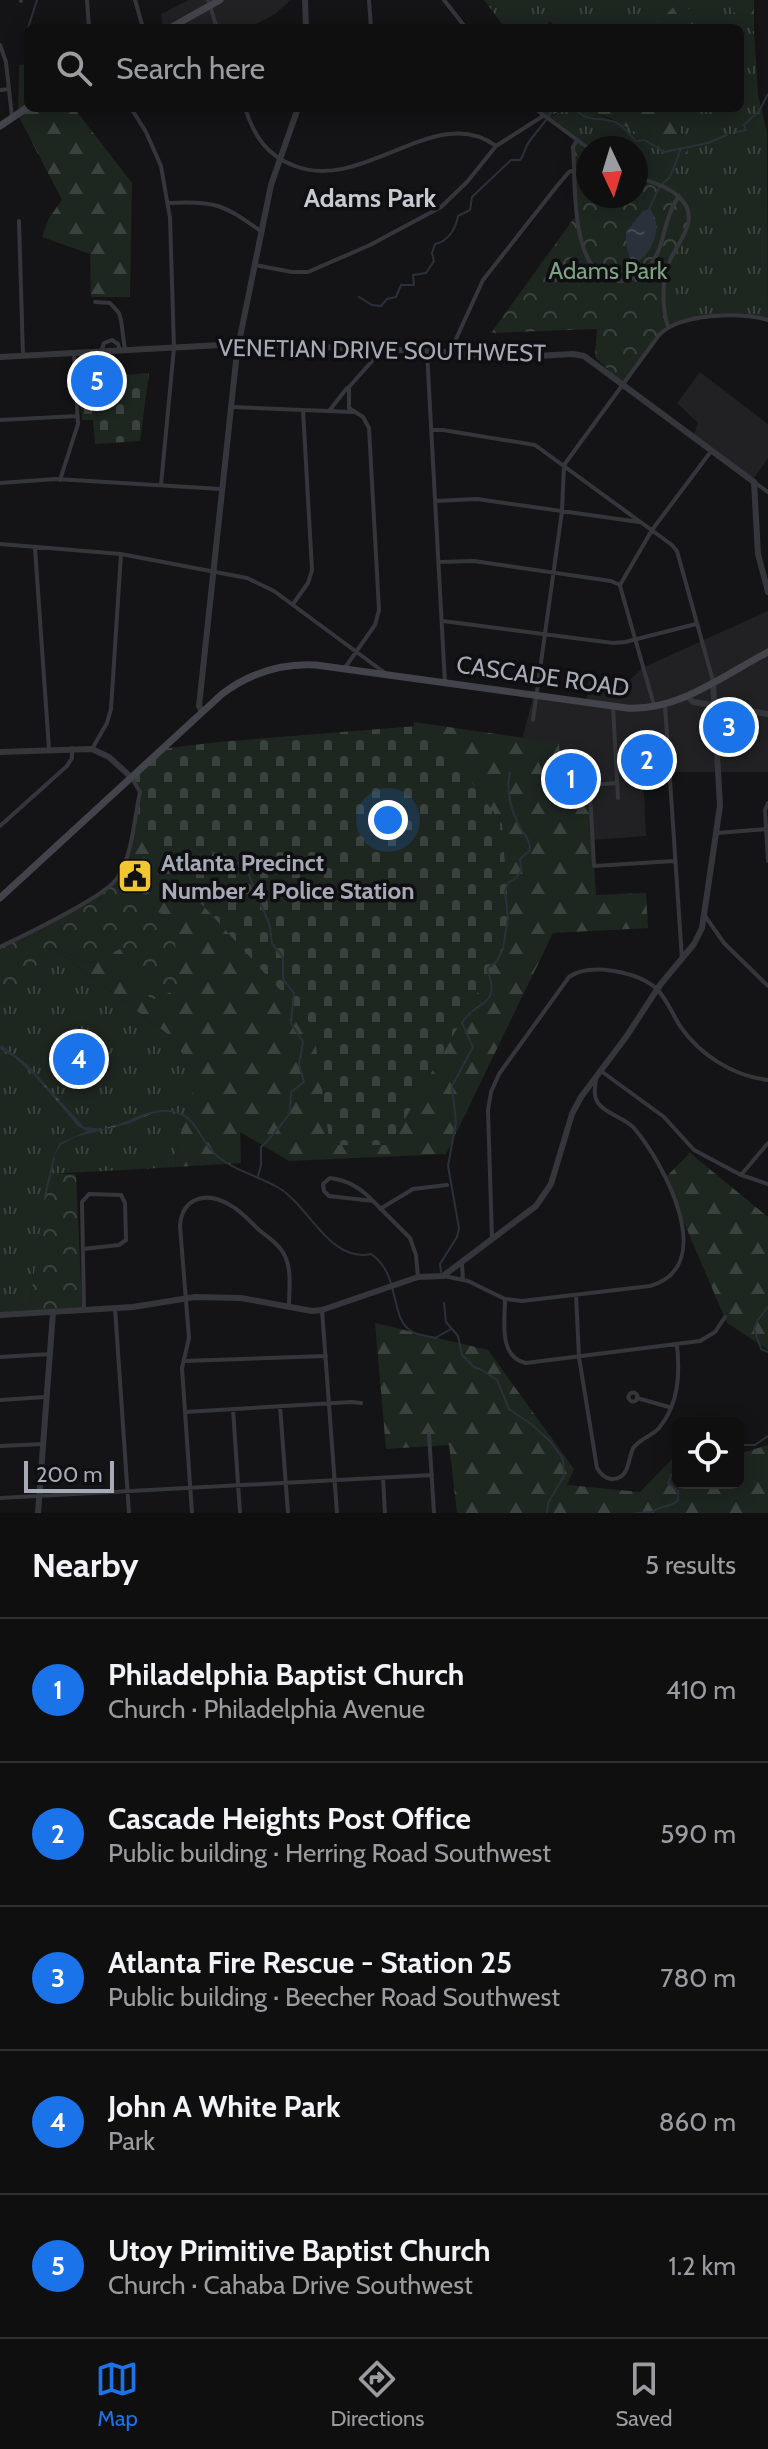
<!DOCTYPE html>
<html lang="en">
<head>
<meta charset="utf-8">
<style>
	body { margin:0; font-family:Cabin,sans-serif; background:#1d1d1e; color:#f1f3f6 }
	.controls { position:absolute; right:24px; bottom:24px; display:grid; overflow:hidden; border-radius:12px; box-shadow:0 4px 20px #0003 }
	.controls button { width:72px; height:72px; display:grid; place-items:center; padding:0; border:0; border-bottom:2px solid #2f2f30; background:#0f0f10; color:#f1f3f6; font:40px sans-serif }
	.compass { position:absolute; left:576px; top:136px; width:72px; height:72px; border-radius:50%; background:#0f0f10; box-shadow:0 4px 20px #0003; rotate:176deg }
	.scale { position:absolute; left:24px; bottom:20px; width:90px; box-sizing:border-box; padding-left:8px; border:4px solid #a6a9b6; border-top:0; font-size:22px; line-height:28px; white-space:nowrap; color:#a6a9b6; -webkit-text-stroke:6px #0f0f11; paint-order:stroke }
	.you { position:absolute; left:388px; top:820px; width:28px; height:28px; margin:-20px; border:6px solid #fff; border-radius:50%; background:#1a73e8; box-shadow:0 0 0 12px #1a73e833 }
	.badge { display:grid; place-items:center; width:52px; height:52px; border-radius:50%; background:#1a73e8; color:#fff; font-size:26px; font-weight:700 }
	.pin { position:absolute; translate:-50% -50%; border:4px solid #fff; box-shadow:0 2px 8px #0006 }
	.list { margin:0; padding:0; list-style:none }
	h2 { display:flex; justify-content:space-between; align-items:center; height:104px; margin:0; padding:0 32px; font-size:34px }
	h2 small { font-size:26px; font-weight:400; color:#9b9c9f }
	.list li { display:grid; grid-template-columns:52px 1fr auto; gap:24px; align-items:center; box-sizing:border-box; height:144px; padding:0 32px; border-top:2px solid #2f2f30 }
	.list b { display:block; font-size:30px; white-space:nowrap }
	.list p { margin:0; font-size:26px; white-space:nowrap; color:#9b9c9f }
	.list em { font-size:26px; font-style:normal; color:#9b9c9f }
	.icon { flex:none; width:44px; height:44px; fill:none; stroke:currentColor; stroke-width:2; stroke-linecap:round; stroke-linejoin:round }
	.map { position:relative; flex:none; width:768px; height:1513px; overflow:hidden }
	.search { position:absolute; background:#0f0f10; box-shadow:0 4px 20px #0003; left:24px; right:24px; top:24px; height:88px; display:flex; align-items:center; gap:20px; box-sizing:border-box; padding:0 28px; border-radius:12px; color:#9b9c9f; font-size:30px }
	.sheet { height:824px; background:#0f0f10 }
	nav { display:flex; justify-content:space-around; align-items:center; box-sizing:border-box; height:112px; border-top:2px solid #2f2f30; background:#0f0f10; font-size:22px; color:#9b9c9f }
	nav a { display:grid; justify-items:center; gap:4px }
	nav .on { color:#1a73e8 }
	.map>svg:first-child { display:block }
</style>
</head>
<body>
<div class="map">
<svg width="768" height="1513" viewBox="0 0 768 1513">
	<defs>
		<pattern id="grass-tufts" width="24" height="20" patternUnits="userSpaceOnUse" patternTransform="scale(2)"><rect width="24" height="20" fill="#1e2620"/><path d="M3 7l-1-3M5 7V3M7 7l1-3M15 17l-1-3M17 17v-4M19 17l1-3" fill="none" stroke="#3c433e"/></pattern>
		<pattern id="forest-firs" width="22" height="20" patternUnits="userSpaceOnUse" patternTransform="scale(2)"><rect width="22" height="20" fill="#1e2620"/><path d="M5 1l3.5 6h-7zM16 11l3.5 6h-7z" fill="#3c433e"/></pattern>
		<pattern id="cemetery-stones" width="16" height="16" patternUnits="userSpaceOnUse" patternTransform="scale(2)"><rect width="16" height="16" fill="#1e2620"/><path d="M2 7V4a2 2 0 0 1 4 0v3zM10 15v-3a2 2 0 0 1 4 0v3z" fill="#3c433e"/></pattern>
		<pattern id="park-crowns" width="20" height="18" patternUnits="userSpaceOnUse" patternTransform="scale(2)"><rect width="20" height="18" fill="#1e2620"/><path d="M2 6a3 3 0 1 1 6 0M12 15a3 3 0 1 1 6 0" fill="none" stroke="#3c433e"/></pattern>
		<pattern id="water-ripples" width="26" height="14" patternUnits="userSpaceOnUse" patternTransform="scale(2)"><rect width="26" height="14" fill="#2a313a"/><path d="M2 4q2-2 4 0t4 0M15 11q2-2 4 0t4 0" fill="none" stroke="#464c54"/></pattern>
	</defs>
	<rect width="100%" height="100%" fill="#141416"/>
	<!-- built -->
	<path fill="#212023" d="M189 0H291L275 14 248 28H163L161 14Z
		M700 372 768 424V458L752 481 693 437 698 423 677 403Z
		M768 611V772H643L646 836 592 840 563 806 523 737 534 692 586 702 589 681 623 687 642 668Z"/>
	<!-- grass -->
	<path fill="url(#grass-tufts)" d="M484 0H724L754 31 758 95 767 132 768 321C744 308 692 318 666 326L636 175V148H588L546 119 567 109 590 111 618 123 687 140 660 108H740V28H707L680 1 661 20 664 28H558L549 21 547 28H505Z
		M53 948 169 1035 198 1074 175 1155 176 1167 49 1174 30 1303 19 1312 0 1313V1003Z"/>
	<!-- forest -->
	<path fill="url(#forest-firs)" d="M680 0 707 28H664L661 20Z
		M724 0H754V31L726 4Z
		M28 64V108H74L132 183 130 297H91L90 254 42 237 49 218 62 200 18 115 19 65Z
		M537 108H660L687 140 688 162 683 163C654 145 605 106 569 109 561 109 553 115 546 119Z
		M414 722 559 743 563 805H590L596 895 646 893 648 928 553 933 446 1154 289 1161 240 1132 241 1163 176 1167 175 1155 197 1074 169 1035 53 948 91 963 172 922 143 901 129 855 136 818 423 843Z
		M690 1153 768 1217V1350L727 1323 665 1178Z
		M375 1323 488 1350 574 1469 567 1485 640 1492 678 1453V1483H738V1454L768 1445V1513H457L449 1445 386 1449Z"/>
	<!-- cemetery -->
	<path fill="url(#cemetery-stones)" d="M149 373 140 441 95 444 93 420H82L79 391 104 394 108 376Z
		M430 725 502 824 510 936 390 1145H330L313 1026 133 829 140 792 131 777 162 749 218 742Z"/>
	<!-- park -->
	<path fill="url(#park-crowns)" d="M576 140 588 149V196H636V175C665 188 691 192 689 230 664 263 664 286 666 326L622 383 595 357 597 329 491 333 577 214 573 149Z
		M129 855 155 859 143 901 172 922 181 988 151 1000 120 949 91 963 53 948 0 1003V947L103 891 119 876Z
		M48 1174H76L82 1307 19 1312 30 1303Z"/>
	<!-- water -->
	<path fill="url(#water-ripples)" d="M650 209C665 228 651 256 632 266L626 244V232L643 211Z
		M1 1045 27 1064 84 1127 103 1129 160 1110 128 1124 75 1137 61 1145 52 1159 60 1143 87 1131 78 1126 35 1076 14 1057 0 1049Z"/>
	<g fill="none" stroke-linecap="round" stroke-linejoin="round">
		<!-- stream -->
		<path stroke="#2a313a" stroke-width="2" d="M28 28 37 0
			M28 30V46
			M576 108C584 124 604 116 617 123 625 127 630 136 636 141L645 140 664 152 708 143 727 135
			M736 132 746 130 744 125 759 111 768 94
			M649 209 660 186 670 177 681 149
			M359 297 372 305 381 306 387 299 396 297 401 285H414L413 275 426 273 434 261 432 253 435 244C448 242 456 228 458 216L470 210 472 197 511 160H520C525 154 524 148 529 142 537 130 547 122 553 108
			M212 852 223 854 246 868 270 926 272 944 283 957V979L294 993 291 1023 303 1042 299 1064 304 1082 291 1092 290 1113C285 1120 267 1143 261 1147V1165L258 1176
			M130 1121C144 1114 162 1107 178 1113 196 1118 201 1141 214 1153 233 1171 257 1175 279 1188 309 1206 330 1263 371 1254 401 1274 389 1317 411 1331 417 1335 427 1336 435 1338L451 1329
			M45 1196 54 1158
			M441 1272 440 1264 457 1237 459 1228 448 1166 456 1122 452 1086 473 1047 462 1023C476 999 502 1008 487 969L497 961 503 949 508 918 505 891 508 883 516 878 521 871 520 859 530 850C530 839 524 835 519 826 511 809 505 790 510 773
			M444 1303 446 1322 458 1336 462 1355 474 1367 482 1370 497 1380 509 1409 531 1424 551 1442 563 1459 564 1476 548 1503 547 1513
			M768 1307 757 1321 754 1329 761 1349 768 1352
			M738 1445H755L768 1436
			M636 1513 651 1512
			M651 1513C660 1504 670 1509 678 1500V1491L668 1483 671 1475 678 1472"/>
		<!-- minor -->
		<path stroke="#35363b" stroke-width="4" d="M21 0V1
			M87 0 89 28
			M135 0 143 28
			M208 0 217 28
			M369 0 371 28
			M444 0 466 28
			M0 45 6 62 12 117
			M0 90 9 89
			M131 108 146 132 161 166 170 218 174 348 161 485
			M245 108C254 136 267 156 295 166 363 193 437 101 496 146
			M534 108 588 148
			M577 140 573 147C576 183 569 279 619 281 633 281 643 274 651 264 665 247 663 218 679 196
			M636 176C650 182 670 187 680 198 703 220 675 244 668 265 662 284 662 308 668 327
			M169 203C215 200 224 205 262 232
			M19 221 23 356
			M255 265 292 272H308L370 245 441 207 467 182 496 146 543 116
			M95 302 110 303 119 313 121 320 125 350
			M101 352 104 343 112 340 118 344 120 351
			M427 352 445 683
			M450 352 483 280 557 186 569 172 575 170
			M232 407 352 412
			M329 411 347 388
			M0 420 77 416
			M431 430H443L535 445 672 545 677 551 713 681
			M60 480 78 424 74 353
			M754 482 768 492
			M0 483 56 479 221 489
			M435 501 477 499 639 522
			M0 544 121 554 247 578 274 591 385 673
			M35 548 49 749
			M439 562 474 561 611 581 620 585
			M620 585 652 530 712 450
			M620 586 654 705
			M293 604 308 583 312 570 303 410
			M443 621 613 643 625 642 696 624
			M344 669 375 625 379 610 369 428 363 417 349 408V387L381 351
			M665 705 682 959
			M613 706 618 798
			M533 720 562 511 564 465 659 335C680 313 741 312 768 320
			M92 749 107 723 111 709 121 554
			M588 756 594 866 674 861
			M590 785 617 783
			M768 803 765 810 768 861
			M0 826 67 766 72 758V748
			M717 833 766 829
			M705 916 724 943 768 986
			M0 947C24 935 106 897 118 877 133 853 134 819 140 792L131 777
			M601 1071 664 1117 694 1150 741 1175 768 1184
			M741 1175 768 1143
			M373 1201C361 1188 348 1180 330 1178L323 1184 324 1191 329 1196 373 1201 410 1238 416 1255 418 1277
			M380 1209 413 1189 447 1185
			M492 1239 488 1110 491 1092 499 1074 569 977C590 962 638 972 657 989 666 998 673 1015 680 1026 700 1055 733 1076 768 1080
			M83 1249 119 1245 126 1240 125 1203 121 1195 89 1194 82 1202 84 1310
			M462 1264 463 1280
			M444 1276 468 1281 505 1299 522 1301 650 1286C720 1266 663 1162 634 1128 624 1117 607 1115 598 1103 593 1096 595 1088 596 1079
			M576 1295 579 1357 597 1468C600 1473 604 1478 611 1479 631 1480 627 1457 634 1447 641 1438 652 1436 659 1428 679 1404 680 1374 677 1345
			M505 1299C505 1321 498 1357 526 1363L700 1341 715 1332 725 1317
			M115 1308 129 1513
			M322 1310 337 1513
			M0 1357 50 1354
			M184 1361 326 1356
			M628.5 1397a4.5 4.5 0 1 1 9 0a4.5 4.5 0 1 1-9 0Z
			M637 1398 669 1407
			M0 1400 45 1397
			M280 1406 288 1513
			M233 1409 240 1513
			M185 1412 352 1402 361 1403
			M429 1434 434 1513
			M0 1446 43 1444
			M383 1478 385 1513
			M0 1498 432 1475
			M192 1513 182 1368 189 1338 180 1226C182 1197 207 1191 230 1205 241 1211 250 1221 259 1230 268 1237 280 1245 285 1256 292 1271 289 1290 289 1306"/>
		<!-- tertiary -->
		<path stroke="#35363b" stroke-width="6" d="M305 0 306 28
			M0 357 239 344 450 352 499 358 573 354 584 356 754 482 758 554 768 592
			M687 696 693 702 768 714
			M202 712 199 706 237 352 271 185 298 108
			M0 752 92 749 109 757 131 777
			M0 1315 133 1307 195 1297 241 1298 312 1311 322 1310 418 1277 443 1276 536 1206 551 1184 572 1114 581 1097 626 1037 660 985 694 944 702 928 720 806 713 682
			M38 1513 53 1312"/>
		<!-- secondary -->
		<path stroke="#43444b" stroke-width="7" d="M170 28 220 0
			M0 126 28 107
			M0 898 222 694C250 673 280 663 316 665L627 708C679 711 724 675 768 652"/>
	</g>
	<!-- icons -->
	<defs>
		<g id="civic-square" transform="scale(1.8)"><rect x="-9" y="-9" width="18" height="18" rx="4" fill="#f2c631" stroke="#0f0f11"/><path d="M-.6-6.5H3V-4.5H.6V-3L4-1V1h2V6H-6V1h2V-1L-.6-3ZM-1.2 2.5V6h2.4V2.5Z" fill="#111"/></g>
	</defs>
	<g fill-rule="evenodd">
		<use href="#civic-square" x="135" y="876"/>
	</g>
	<g text-anchor="middle" dominant-baseline="central" stroke-width="7" stroke-linejoin="round" paint-order="stroke">
		<!-- park labels -->
		<g font-size="24" fill="#7da183" stroke="#0f0f11">
			<text x="608" y="270">Adams Park</text>
		</g>
		<!-- street labels -->
		<g font-size="24" fill="#a6a9b6" stroke="#0f0f11">
			<text transform="translate(382 350) rotate(1)">VENETIAN DRIVE SOUTHWEST</text>
			<text transform="translate(543 676) rotate(8)">CASCADE ROAD</text>
		</g>
		<!-- poi labels -->
		<g font-size="24" font-weight="bold" fill="#a6a9b6" stroke="#0f0f11" text-anchor="start">
			<text x="161" y="862">Atlanta Precinct<tspan x="161" dy="28">Number 4 Police Station</tspan></text>
		</g>
		<!-- neighbourhood labels -->
		<g font-size="26" font-weight="bold" fill="#c7c9d2" stroke="#0f0f11">
			<text x="370" y="198">Adams Park</text>
		</g>
	</g>
</svg>
<div class="controls">
<button><svg class="icon" aria-label="locate" viewBox="0 0 24 24"><circle cx="12" cy="12" r="6"/><path d="M12 2v4M12 18v4M2 12h4M18 12h4"/></svg></button>
</div>
<svg class="compass" viewBox="-18 -18 36 36"><path d="M0-13l5 13h-10z" fill="#e53935"/><path d="M0 13l5-13h-10z" fill="#9b9c9f"/></svg>
<div class="scale">200 m</div>
<div class="you"></div>
<div class="pin badge" style="left:571px;top:779px">1</div>
<div class="pin badge" style="left:647px;top:760px">2</div>
<div class="pin badge" style="left:729px;top:727px">3</div>
<div class="pin badge" style="left:79px;top:1059px">4</div>
<div class="pin badge" style="left:97px;top:381px">5</div>
<div class="search"><svg class="icon" aria-label="search" viewBox="0 0 24 24"><circle cx="10" cy="10" r="6"/><path d="M15 15l6 6"/></svg>Search here</div>
</div>
<section class="sheet">
<h2>Nearby<small>5 results</small></h2>
<ul class="list">
<li><span class="badge">1</span><div><b>Philadelphia Baptist Church</b><p>Church · Philadelphia Avenue</p></div><em>410 m</em></li>
<li><span class="badge">2</span><div><b>Cascade Heights Post Office</b><p>Public building · Herring Road Southwest</p></div><em>590 m</em></li>
<li><span class="badge">3</span><div><b>Atlanta Fire Rescue - Station 25</b><p>Public building · Beecher Road Southwest</p></div><em>780 m</em></li>
<li><span class="badge">4</span><div><b>John A White Park</b><p>Park</p></div><em>860 m</em></li>
<li><span class="badge">5</span><div><b>Utoy Primitive Baptist Church</b><p>Church · Cahaba Drive Southwest</p></div><em>1.2 km</em></li>
</ul>
</section>
<nav>
<a class="on"><svg class="icon" aria-label="map" viewBox="0 0 24 24"><path d="M3 6l6-2 6 2 6-2v14l-6 2-6-2-6 2zM9 4v14M15 6v14"/></svg>Map</a>
<a><svg class="icon" aria-label="directions" viewBox="0 0 24 24"><path d="M12 3l9 9-9 9-9-9zM9 14v-3h6M13 9l2 2-2 2"/></svg>Directions</a>
<a><svg class="icon" aria-label="saved" viewBox="0 0 24 24"><path d="M7 4h10v16l-5-4-5 4z"/></svg>Saved</a>
</nav>
</body>
</html>
